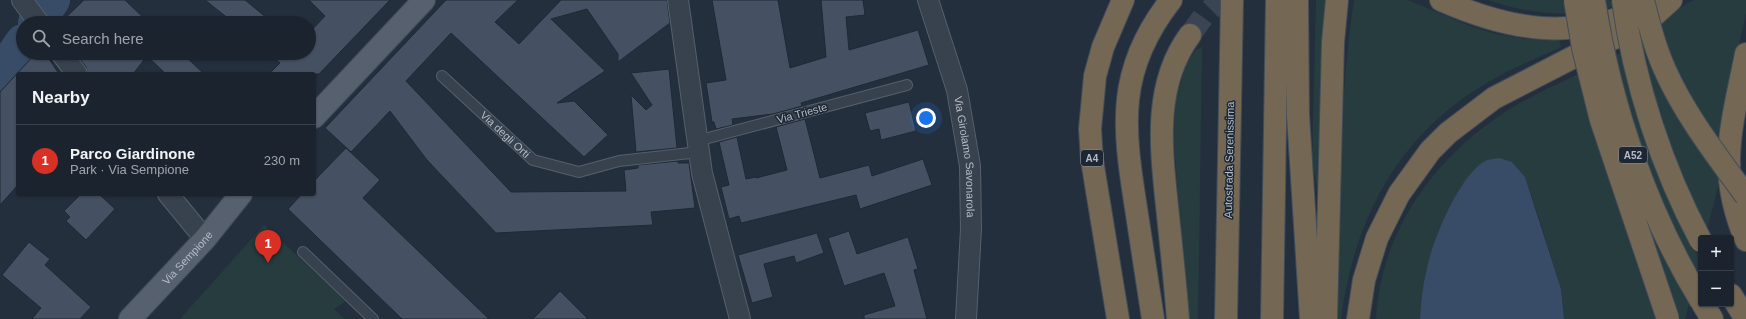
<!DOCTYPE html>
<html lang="en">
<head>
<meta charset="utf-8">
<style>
	body { margin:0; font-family:Arial,sans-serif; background:#242b36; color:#f1f3f6 }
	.controls { position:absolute; right:12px; bottom:12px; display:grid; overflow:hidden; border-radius:4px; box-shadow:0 1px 3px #0004 }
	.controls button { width:36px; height:36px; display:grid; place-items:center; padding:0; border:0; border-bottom:1px solid #39404a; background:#1b232e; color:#f1f3f6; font:20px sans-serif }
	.you { position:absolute; left:926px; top:118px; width:14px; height:14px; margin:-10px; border:3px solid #fff; border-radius:50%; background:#1a73e8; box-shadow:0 0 0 6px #1a73e833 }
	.badge { display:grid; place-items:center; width:26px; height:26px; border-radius:50%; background:#d93025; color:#fff; font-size:13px; font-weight:700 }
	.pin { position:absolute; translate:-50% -33px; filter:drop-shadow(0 1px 2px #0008) }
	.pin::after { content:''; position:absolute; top:21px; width:14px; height:12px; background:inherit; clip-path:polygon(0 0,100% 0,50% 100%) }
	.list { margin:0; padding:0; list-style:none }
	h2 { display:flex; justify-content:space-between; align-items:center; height:52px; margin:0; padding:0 16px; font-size:17px }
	h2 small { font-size:13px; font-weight:400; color:#a0a4aa }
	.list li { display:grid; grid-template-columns:26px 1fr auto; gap:12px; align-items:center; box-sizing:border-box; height:72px; padding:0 16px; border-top:1px solid #39404a }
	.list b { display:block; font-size:15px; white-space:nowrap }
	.list p { margin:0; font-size:13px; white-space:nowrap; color:#a0a4aa }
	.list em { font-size:13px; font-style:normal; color:#a0a4aa }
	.icon { flex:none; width:22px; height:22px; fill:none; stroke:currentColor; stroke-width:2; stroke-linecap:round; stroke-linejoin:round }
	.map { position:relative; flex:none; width:1746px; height:319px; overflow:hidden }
	.search { position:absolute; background:#1b232e; box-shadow:0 1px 3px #0004; left:16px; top:16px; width:300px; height:44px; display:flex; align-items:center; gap:10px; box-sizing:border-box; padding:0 14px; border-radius:22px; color:#a0a4aa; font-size:15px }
	.panel { position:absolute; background:#1b232e; box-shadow:0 1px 3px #0004; left:16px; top:72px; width:300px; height:124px; border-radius:4px }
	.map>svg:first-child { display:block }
</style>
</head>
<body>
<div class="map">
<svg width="1746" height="319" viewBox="0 0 1746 319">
	<rect width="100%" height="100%" fill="#242f3e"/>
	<!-- green -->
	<path fill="#263c3f" d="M1316 0H1327L1323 24 1318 190 1312 163Z
		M1354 0H1408L1470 26 1496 34 1525 39 1559 38 1561 47C1537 58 1513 68 1490 81 1399 133 1354 218 1341 319H1336C1340 213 1338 105 1354 0Z
		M1488 0H1631C1587 20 1532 16 1488 0Z
		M1694 0H1746V13L1729 89 1718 187 1705 238H1701V255L1685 319H1564L1561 289 1538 215 1525 177 1512 162 1455 197 1439 230 1427 267 1420 319H1376C1381 226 1440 150 1518 104 1550 86 1586 72 1618 54 1627 50 1637 45 1644 39 1662 26 1673 10 1694 0Z
		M1202 47 1198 319H1188L1173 132 1176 97 1187 62 1196 50Z
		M264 225 346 301 334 309 345 319H180Z"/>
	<!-- water -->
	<path fill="#394c67" d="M1499 158 1512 162 1525 177 1561 289 1564 319H1420C1421 302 1423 284 1427 268 1433 239 1460 173 1487 160 1491 159 1496 159 1499 158Z"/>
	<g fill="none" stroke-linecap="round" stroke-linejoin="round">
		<!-- river -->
		<path stroke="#394c67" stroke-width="36" d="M36 23 52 0
			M0 76 23 42"/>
	</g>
	<!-- building -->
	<path fill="#455162" stroke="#1f2835" d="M84 0H125L149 23H60Z
		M205 0H245L273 23H234Z
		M309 0H390L319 74H269L280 63 269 53H309V33L325 16Z
		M446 0H518L495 22 519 44 561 0H667L670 23 618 62V54L587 9 551 19 605 71 557 103 574 101 608 135 584 157 451 33 406 81 511 192 626 191 624 170 638 168V165L678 161V163H689L695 208 651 212 653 225 496 233 427 160 390 111 351 152 325 128Z
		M712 0H778L790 68 826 57 821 0H863L865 15 846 17 849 50 918 30 929 65 801 103 802 106 773 114 732 119 733 125 716 129 714 122H712L706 83 726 80Z
		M36 53H45L59 74H18V185L0 205V92Z
		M85 53H182L204 74H166L147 56 133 74H88L86 67 80 59Z
		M669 69 677 148 636 152 631 95 646 110 652 105 631 73Z
		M909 102 916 131 881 140 879 129 870 131 865 113Z
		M805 119 820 178 869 165 872 176 923 159 932 185 860 209 856 195 741 223 739 216 729 219 721 187 729 185 719 142 737 137 746 179 756 177V178L787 170 776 127Z
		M346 148 380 180 363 198 489 319H402L288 209 302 194H314V181Z
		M81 194H99L115 209 86 240 66 221 70 217 64 211Z
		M849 231 857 254 908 237 918 269 914 270 927 319H864V315L895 306 884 273 844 286 828 238Z
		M817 233 824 253 796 263 794 256 764 264 773 297 752 303 738 255Z
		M29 242 50 259 45 265 91 307 80 319H32L41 308 2 275Z
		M560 291 588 319H533Z"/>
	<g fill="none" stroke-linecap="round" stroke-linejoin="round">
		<!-- highway-tunnel -->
		<path stroke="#3a4453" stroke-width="22" stroke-dasharray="22 11" stroke-linecap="butt" d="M1190 35 1203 17 1220 0"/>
		<!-- lane casing -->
		<g stroke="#565f6c" stroke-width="12">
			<g id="lane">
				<path id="s1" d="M442 76 533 160 579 172 619 161 699 152"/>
				<path d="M697 141 907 85"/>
				<path d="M303 252 373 319"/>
			</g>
		</g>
		<!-- street casing -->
		<g stroke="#565f6c" stroke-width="22">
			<g id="street">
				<path d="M22 0 39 23"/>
				<path d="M678 0 702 173 740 319"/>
				<path id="s2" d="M928 0 957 90 970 166 971 229 966 319"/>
				<path d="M61 53 77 74"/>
				<path d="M168 194 205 239"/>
			</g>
		</g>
		<!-- primary casing -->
		<g stroke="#414a57" stroke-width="24">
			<g id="primary">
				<path d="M314 117 424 0"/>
				<path id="s3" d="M130 319 205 239 241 194"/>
			</g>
		</g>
		<!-- highway casing -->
		<g stroke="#434c59" stroke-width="24">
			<path id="highway" d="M1297 0 1298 115 1311 319
				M1441 0C1511 31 1570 40 1642 10
				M1746 54C1732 125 1716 170 1746 240
				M1731 295 1746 319
				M1703 304 1712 319
				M1118 319 1092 160 1090 129 1095 76 1103 47 1123 0
				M1153 319C1147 282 1142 245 1136 208 1123 126 1116 70 1171 0
				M1178 319C1175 281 1171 244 1167 206 1161 148 1153 85 1190 35
				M1226 319 1232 0
				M1272 319 1277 0
				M1326 319 1333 42 1337 0
				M1358 319 1364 280 1377 238 1399 194 1430 151 1448 133 1494 98 1595 46 1641 27 1671 0"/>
		</g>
		<!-- lane -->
		<use href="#lane" stroke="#38414e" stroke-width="10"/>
		<!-- street -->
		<use href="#street" stroke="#38414e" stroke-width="20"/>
		<!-- primary -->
		<use href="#primary" stroke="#56606e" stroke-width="22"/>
		<!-- highway -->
		<use href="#highway" stroke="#746855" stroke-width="22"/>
		<!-- highway-bridge casing -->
		<g stroke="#434c59" stroke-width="24" stroke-linecap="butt">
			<path id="highway-bridge" d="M1575 0 1583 48 1601 120 1668 319
				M1594 0C1610 104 1646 211 1701 301
				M1623 0C1634 83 1662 168 1701 241
				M1643 0C1649 24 1655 48 1665 70 1685 115 1717 156 1746 196"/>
		</g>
		<!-- highway-bridge -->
		<use href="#highway-bridge" stroke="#746855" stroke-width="22"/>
	</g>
	<g text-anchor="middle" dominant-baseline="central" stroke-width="3" stroke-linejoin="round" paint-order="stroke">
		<!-- shield labels -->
		<g fill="#1d2633" stroke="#878f9c" stroke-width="1">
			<rect x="1619" y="147" width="28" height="16" rx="3"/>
			<rect x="1081" y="150" width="22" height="16" rx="3"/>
		</g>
		<g font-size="10" font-weight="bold" fill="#b4bcc9">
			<text x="1633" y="155">A52</text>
			<text x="1092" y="158">A4</text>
		</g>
		<!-- street labels -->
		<g font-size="11" fill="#b4bcc9" stroke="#1d2633">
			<text transform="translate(802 113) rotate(-15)">Via Trieste</text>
			<text stroke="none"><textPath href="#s1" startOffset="86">Via degli Orti</textPath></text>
			<text stroke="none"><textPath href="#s2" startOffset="162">Via Girolamo Savonarola</textPath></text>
			<text transform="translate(1229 160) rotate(-89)">Autostrada Serenissima</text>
			<text stroke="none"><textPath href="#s3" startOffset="84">Via Sempione</textPath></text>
		</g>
	</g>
</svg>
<div class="controls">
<button>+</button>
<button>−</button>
</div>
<div class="you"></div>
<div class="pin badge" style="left:268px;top:263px">1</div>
<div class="search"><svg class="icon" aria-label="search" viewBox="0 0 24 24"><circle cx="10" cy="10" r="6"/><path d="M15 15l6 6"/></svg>Search here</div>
<section class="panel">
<h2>Nearby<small></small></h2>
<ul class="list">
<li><span class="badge">1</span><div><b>Parco Giardinone</b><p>Park · Via Sempione</p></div><em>230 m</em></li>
</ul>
</section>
</div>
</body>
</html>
